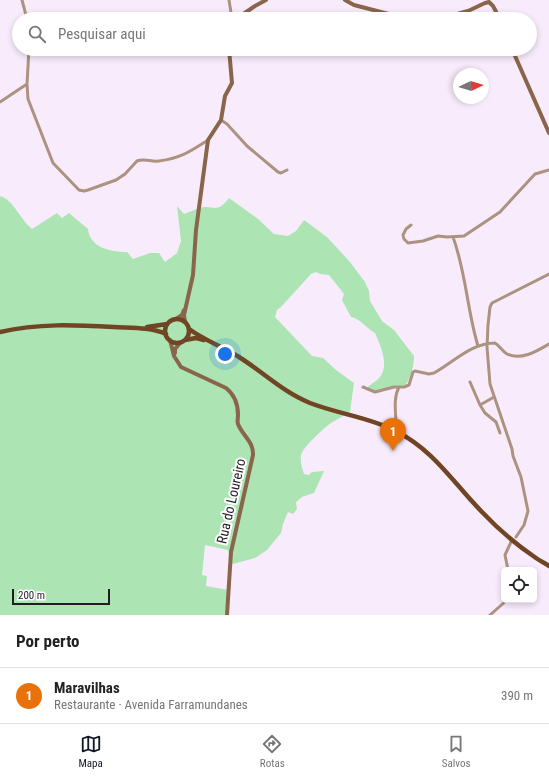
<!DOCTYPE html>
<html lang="pt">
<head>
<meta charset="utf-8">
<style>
	body { margin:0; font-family:"Roboto Condensed",sans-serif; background:#f6f6f6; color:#222 }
	.controls { position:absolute; right:12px; bottom:12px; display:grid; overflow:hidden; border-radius:6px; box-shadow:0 2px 6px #0003 }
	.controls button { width:36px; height:36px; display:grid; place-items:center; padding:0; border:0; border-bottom:1px solid #e0e0e0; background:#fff; color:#222; font:20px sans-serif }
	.compass { position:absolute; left:453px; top:68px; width:36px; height:36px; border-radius:50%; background:#fff; box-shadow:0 2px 6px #0003; rotate:86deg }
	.scale { position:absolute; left:12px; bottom:10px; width:98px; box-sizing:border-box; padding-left:4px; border:2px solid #231c26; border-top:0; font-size:11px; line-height:14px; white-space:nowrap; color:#231c26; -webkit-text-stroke:3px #fff; paint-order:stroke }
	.you { position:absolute; left:225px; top:354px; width:14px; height:14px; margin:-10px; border:3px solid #fff; border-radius:50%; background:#1a73e8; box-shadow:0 0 0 6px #1a73e833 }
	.badge { display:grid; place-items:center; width:26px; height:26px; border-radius:50%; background:#111827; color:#fff; font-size:13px; font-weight:700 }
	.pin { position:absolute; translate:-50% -33px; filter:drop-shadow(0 1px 2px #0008) }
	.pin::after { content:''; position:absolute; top:21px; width:14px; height:12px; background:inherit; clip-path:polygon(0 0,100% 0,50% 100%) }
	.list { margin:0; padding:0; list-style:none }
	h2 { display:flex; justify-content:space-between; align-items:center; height:52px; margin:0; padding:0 16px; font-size:17px }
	h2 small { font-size:13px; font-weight:400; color:#767676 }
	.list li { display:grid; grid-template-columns:26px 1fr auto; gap:12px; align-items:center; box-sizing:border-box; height:56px; padding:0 16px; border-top:1px solid #e0e0e0 }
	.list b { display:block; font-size:15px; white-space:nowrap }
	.list p { margin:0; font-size:13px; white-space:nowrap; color:#767676 }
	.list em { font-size:13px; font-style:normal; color:#767676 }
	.icon { flex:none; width:22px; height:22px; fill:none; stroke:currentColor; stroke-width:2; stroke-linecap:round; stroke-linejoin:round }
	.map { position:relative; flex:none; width:549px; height:615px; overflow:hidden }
	.search { position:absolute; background:#fff; box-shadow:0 2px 6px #0003; left:12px; right:12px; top:12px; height:44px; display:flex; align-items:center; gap:10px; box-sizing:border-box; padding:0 14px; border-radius:22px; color:#767676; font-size:15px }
	.sheet { height:108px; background:#fff }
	nav { display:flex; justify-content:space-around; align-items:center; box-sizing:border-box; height:56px; border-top:1px solid #e0e0e0; background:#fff; font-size:11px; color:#767676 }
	nav a { display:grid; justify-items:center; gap:2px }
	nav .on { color:#111827 }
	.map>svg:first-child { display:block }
</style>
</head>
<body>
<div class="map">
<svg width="549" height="615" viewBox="0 0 549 615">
	<rect width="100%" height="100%" fill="#f8ecfc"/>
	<!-- green -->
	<path fill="#ade4b4" d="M0 196C11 199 16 211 23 219 25 223 29 226 32 229L57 213 62 218 69 213 88 229C90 248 111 252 127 252L133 259 150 253H159L165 262 177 253 181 241 177 206 184 214C190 212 195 209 200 208 214 204 216 215 229 198L258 219 274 234 288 236 296 231 304 220 327 237 350 262 365 282 369 291 370 301 382 321 394 330 414 356C414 365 411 379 405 385L375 392 367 388C370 384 374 383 377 380 391 368 381 347 375 333 366 328 361 319 351 317L342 300 344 294 329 275 320 274 316 272 311 274 281 307 277 310 275 317 312 356 323 358 336 370 354 383 350 412C344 416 337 419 331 423 324 428 303 447 301 455 300 461 302 468 304 474L309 475 312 472 324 471 314 493 302 497 296 502 297 509 293 514 288 512 283 524 281 533 267 550 255 558 233 564H231L228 550 205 545 202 575 207 576 206 586 228 590 225 615H0Z"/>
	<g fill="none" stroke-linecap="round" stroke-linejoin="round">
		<!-- street -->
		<path stroke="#ac9280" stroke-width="3" d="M22 0 27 19
			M229 0 232 19
			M29 49 27 84 28 99 53 163 79 190 84 191 88 190 116 180 125 174 137 161C144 158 151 162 159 161 181 158 189 152 208 140
			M0 102 27 84
			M221 120 227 124 247 146 278 172 281 173 287 170
			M411 225 406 229 403 235 404 239 408 243 423 241 438 236 447 237 464 236 500 212 535 174 549 170
			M453 237C466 272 467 310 478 346
			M470 382 480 405 485 413 496 422 500 433
			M363 387 375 392 394 387H404L409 385 413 372 415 371 429 374 434 373C454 362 471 343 495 343 500 346 502 351 507 354 521 361 537 351 549 344
			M480 405 494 397
			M396 431C397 417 392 400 399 387
			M516 537 524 525 528 511 521 477 513 456 512 449 490 384 487 347 488 325 490 307 492 303 549 274
			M508 570 505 555 511 542
			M490 615 507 600"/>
		<!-- secondary -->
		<path stroke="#89654b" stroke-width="4" d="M345 0 354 5 408 19
			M236 19 255 6 266 0
			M439 19 468 11 485 3 489 2 493 6 500 19
			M512 49 549 133
			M176 319 182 315 184 310
			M185 322 184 315 193 275 196 230 208 140 221 120 225 96 232 83 229 49
			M170 340 174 356 181 367 226 388C235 395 238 404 238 415 238 418 237 422 238 424 242 435 254 442 253 455L231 552 227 615
			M175 353V349L180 343"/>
		<!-- primary -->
		<path stroke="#704524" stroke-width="4.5" d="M165 331a12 12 0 1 1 24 0a12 12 0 1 1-24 0Z
			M147 327 167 324
			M189 329C204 340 223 347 239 357 263 372 283 392 310 403 338 414 369 417 396 431 436 452 453 483 483 513 499 530 517 545 536 558 540 561 545 563 549 566
			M0 332C38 323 76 325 114 327 131 328 150 327 166 334
			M185 340 196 338 204 340"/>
	</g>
	<g text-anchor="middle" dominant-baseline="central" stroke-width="4" stroke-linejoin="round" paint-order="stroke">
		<!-- street labels -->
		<g font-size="14" fill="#231c26" stroke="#fff">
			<text transform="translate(231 501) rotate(-77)">Rua do Loureiro</text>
		</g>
	</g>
</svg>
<div class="controls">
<button><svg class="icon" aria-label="locate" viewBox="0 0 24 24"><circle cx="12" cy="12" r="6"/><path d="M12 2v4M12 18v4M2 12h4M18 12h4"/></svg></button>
</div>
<svg class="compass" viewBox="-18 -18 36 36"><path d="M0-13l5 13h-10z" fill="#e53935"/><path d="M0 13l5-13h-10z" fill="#767676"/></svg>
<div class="scale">200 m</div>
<div class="you"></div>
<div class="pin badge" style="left:393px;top:451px;background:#e8710a">1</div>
<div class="search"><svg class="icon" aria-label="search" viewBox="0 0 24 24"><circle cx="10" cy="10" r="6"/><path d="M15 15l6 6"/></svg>Pesquisar aqui</div>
</div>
<section class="sheet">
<h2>Por perto<small></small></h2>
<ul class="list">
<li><span class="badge" style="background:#e8710a">1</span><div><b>Maravilhas</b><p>Restaurante · Avenida Farramundanes</p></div><em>390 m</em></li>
</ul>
</section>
<nav>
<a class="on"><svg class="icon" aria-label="map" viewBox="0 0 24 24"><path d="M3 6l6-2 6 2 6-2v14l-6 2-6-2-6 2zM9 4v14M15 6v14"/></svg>Mapa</a>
<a><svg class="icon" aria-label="directions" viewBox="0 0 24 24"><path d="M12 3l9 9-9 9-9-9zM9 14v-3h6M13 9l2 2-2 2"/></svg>Rotas</a>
<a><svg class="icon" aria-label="saved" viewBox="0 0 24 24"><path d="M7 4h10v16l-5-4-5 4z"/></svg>Salvos</a>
</nav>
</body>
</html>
